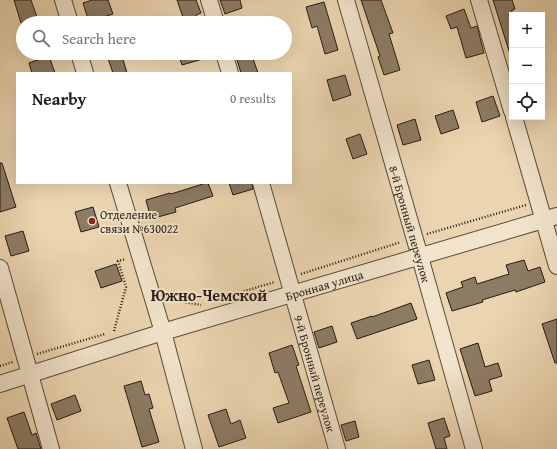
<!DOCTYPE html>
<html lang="en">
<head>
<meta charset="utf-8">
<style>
	body { margin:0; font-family:"Gentium Book Plus",serif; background:#f6f6f6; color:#202124 }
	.controls { position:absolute; right:12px; top:12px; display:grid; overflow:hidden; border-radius:0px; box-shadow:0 4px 16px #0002 }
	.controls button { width:36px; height:36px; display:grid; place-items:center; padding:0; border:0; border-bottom:1px solid #e0e0e0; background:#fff; color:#202124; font:20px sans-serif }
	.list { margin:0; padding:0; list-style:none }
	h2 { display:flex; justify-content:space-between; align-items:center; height:52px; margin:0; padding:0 16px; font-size:17px }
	h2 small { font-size:13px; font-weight:400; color:#757577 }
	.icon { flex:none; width:22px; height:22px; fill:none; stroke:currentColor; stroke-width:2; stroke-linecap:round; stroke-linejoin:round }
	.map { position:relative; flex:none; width:557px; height:449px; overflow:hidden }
	.search { position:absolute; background:#fff; box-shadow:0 4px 16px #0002; left:16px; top:16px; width:276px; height:44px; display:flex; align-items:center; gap:10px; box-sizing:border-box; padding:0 14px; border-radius:22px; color:#757577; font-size:15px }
	.panel { position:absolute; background:#fff; box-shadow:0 4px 16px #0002; left:16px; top:72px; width:276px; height:112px; border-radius:0px }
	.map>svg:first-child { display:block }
</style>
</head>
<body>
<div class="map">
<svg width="557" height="449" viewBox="0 0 557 449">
	<rect width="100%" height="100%" fill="#ebd5b0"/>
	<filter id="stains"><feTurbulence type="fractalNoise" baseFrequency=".005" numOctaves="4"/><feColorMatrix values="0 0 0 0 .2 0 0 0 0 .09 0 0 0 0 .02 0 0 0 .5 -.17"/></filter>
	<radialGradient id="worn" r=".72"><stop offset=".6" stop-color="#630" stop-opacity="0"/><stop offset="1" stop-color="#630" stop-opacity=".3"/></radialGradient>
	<!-- building -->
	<path fill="#8c7c65" stroke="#251b14" d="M14 0H31L39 23H21Z
		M92 0H108L113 14 89 22 83 3Z
		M177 0H196L201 13 196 15 198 23H185Z
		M220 0H240L242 8 225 14Z
		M361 0H381L393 33 389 34 400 70 384 75 378 57 380 56Z
		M493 0H512L515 9 512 10V54H510Z
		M324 2 338 50 325 54 317 26 312 28 306 7Z
		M464 9 471 28 477 26 484 53 466 58 457 27 451 29 446 16Z
		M106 53H121L127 73H113Z
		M178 53H213V56L182 65Z
		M235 53H251L258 73H241Z
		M49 56 55 73H32L29 63Z
		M345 75 351 95 333 101 327 80Z
		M493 96 500 116 482 122 476 102Z
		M453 110 459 128 441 134 435 116Z
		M415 119 421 140 403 145 397 125Z
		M360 134 367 154 353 159 346 139Z
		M0 163H2L16 207 0 212Z
		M206 183H208L213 196 175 208 176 212 151 219 146 200 170 193 171 194Z
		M229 183H252L253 189 233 195Z
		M93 207 99 227 81 232 75 212Z
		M23 231 29 251 11 256 5 236Z
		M524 260 528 271 540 267 545 282 516 292 515 290 482 300 483 302 452 311 446 293 463 287 461 282 475 277 477 284 509 274 506 265Z
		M116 264 122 281 101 288 95 271Z
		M411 303 417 319 357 339 351 323 372 316V317Z
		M557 319V363H555L542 324Z
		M332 326 337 342 319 348 314 332Z
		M478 343 485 367 498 363 502 376 489 380 492 391 475 396 460 349Z
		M292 345 299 365 296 366 311 412 278 423 273 408 289 403 278 372 275 373 269 353Z
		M429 360 435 380 418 384 412 365Z
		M141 381 145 395 149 394 153 408 149 409 159 442 142 447 124 386Z
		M75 395 81 411 57 420 51 404Z
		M226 409 231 424 240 420 246 438 219 447 208 415Z
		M24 412 32 435 36 433 41 449H18L7 418Z
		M444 418 450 436 444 438 447 449H436L428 423Z
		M355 421 359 437 346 441 341 425Z"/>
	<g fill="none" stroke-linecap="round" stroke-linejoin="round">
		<!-- minor casing -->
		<g stroke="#564a3b" stroke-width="18">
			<g id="minor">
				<path d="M63 0 70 23"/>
				<path d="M209 0 216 23"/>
				<path id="s1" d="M346 0 420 257 474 449"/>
				<path d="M479 0 512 111"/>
				<path d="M79 53 85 73"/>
				<path d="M224 53 230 73"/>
				<path d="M514 117 557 266"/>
				<path d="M118 183 163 332 194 449"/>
				<path id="s2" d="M261 183 337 449"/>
				<path d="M0 268 51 449"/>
				<path id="s3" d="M0 384 163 332 557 216"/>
			</g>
		</g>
		<!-- path -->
		<path stroke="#251b14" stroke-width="2.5" stroke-dasharray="1 2" stroke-linecap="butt" d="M427 234 526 205
			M301 274 401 242
			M238 293 275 282
			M168 299 201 305
			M114 331 126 287 118 261 126 259
			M37 354 105 334
			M0 366 13 362"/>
		<!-- minor -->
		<use href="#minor" stroke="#f2e4cc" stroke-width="16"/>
	</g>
	<!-- markers -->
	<circle fill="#8f2418" stroke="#f2e4cc" stroke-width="1.5" cx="92" cy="221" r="4"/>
	<g text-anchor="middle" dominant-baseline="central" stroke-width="4" stroke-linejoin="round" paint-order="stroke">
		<!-- poi labels -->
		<g font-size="12" fill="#251b14" stroke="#f2e4cc" text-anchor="start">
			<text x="100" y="214">Отделение<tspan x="100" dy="14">связи №630022</tspan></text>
		</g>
		<!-- street labels -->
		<g font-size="12" fill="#251b14" stroke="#f2e4cc">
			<text stroke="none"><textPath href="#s1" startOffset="233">8-й Бронный переулок</textPath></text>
			<text stroke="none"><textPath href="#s3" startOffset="339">Бронная улица</textPath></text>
			<text stroke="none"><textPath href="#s2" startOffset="198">9-й Бронный переулок</textPath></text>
		</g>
		<!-- district labels -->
		<g font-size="16" font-weight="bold" fill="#251b14" stroke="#f2e4cc">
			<text x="209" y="295">Южно-Чемской</text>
		</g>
	</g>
	<rect width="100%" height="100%" filter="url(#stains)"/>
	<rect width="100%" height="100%" fill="url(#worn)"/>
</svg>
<div class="controls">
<button>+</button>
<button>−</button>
<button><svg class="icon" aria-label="locate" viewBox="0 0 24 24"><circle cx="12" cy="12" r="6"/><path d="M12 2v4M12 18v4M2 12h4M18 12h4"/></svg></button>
</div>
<div class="search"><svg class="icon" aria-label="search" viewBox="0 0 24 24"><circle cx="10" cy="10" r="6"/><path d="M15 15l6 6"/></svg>Search here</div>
<section class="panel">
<h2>Nearby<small>0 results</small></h2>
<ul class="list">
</ul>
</section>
</div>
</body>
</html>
